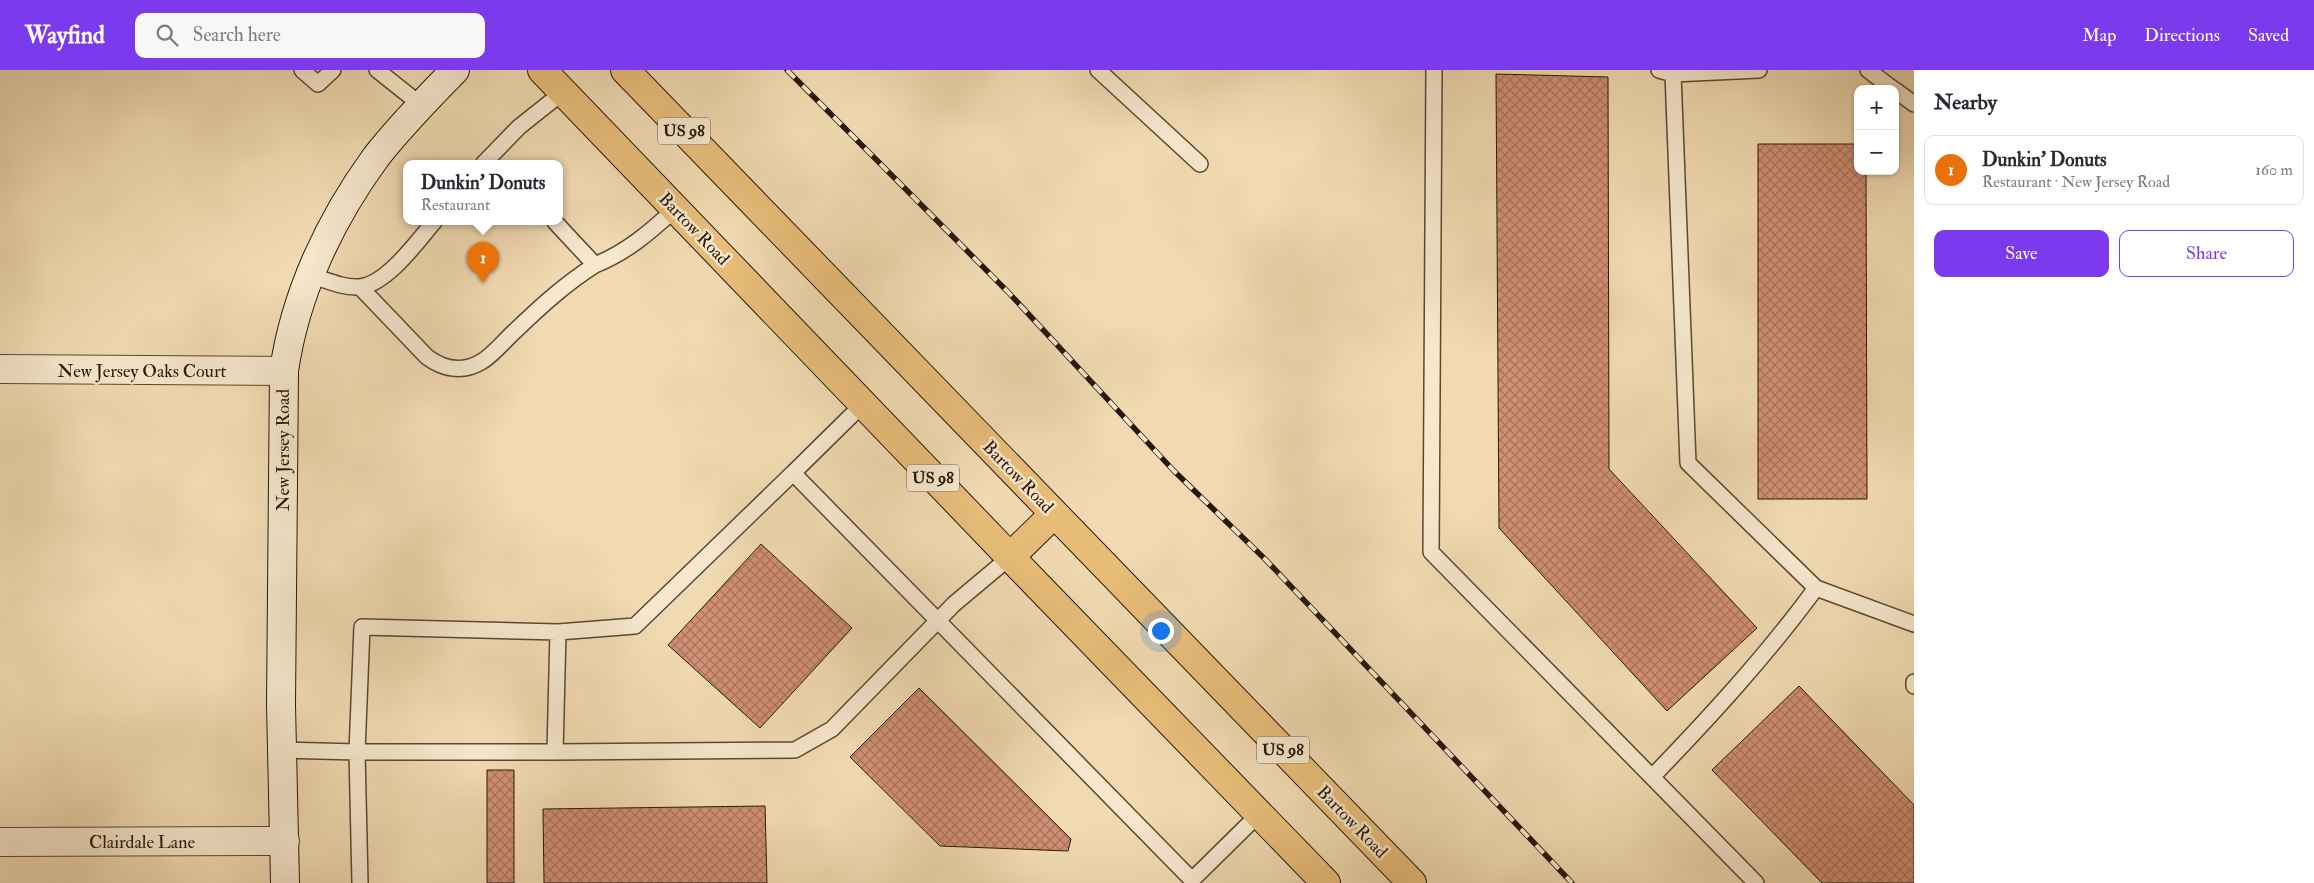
<!DOCTYPE html>
<html lang="en">
<head>
<meta charset="utf-8">
<style>
	body { margin:0; font-family:"IM FELL Double Pica",serif; background:#f7f7f7; color:#2b2b33 }
	.controls { position:absolute; right:15px; top:15px; display:grid; overflow:hidden; border-radius:10px; box-shadow:0 1px 4px #0004 }
	.controls button { width:45px; height:45px; display:grid; place-items:center; padding:0; border:0; border-bottom:1px solid #e1e1e2; background:#fff; color:#2b2b33; font:25px sans-serif }
	.you { position:absolute; left:1160px; top:560px; width:18px; height:18px; margin:-12px; border:4px solid #fff; border-radius:50%; background:#1a73e8; box-shadow:0 0 0 8px #1a73e833 }
	.badge { display:grid; place-items:center; width:32px; height:32px; border-radius:50%; background:#7c3aed; color:#fff; font-size:16px; font-weight:700 }
	.pin { position:absolute; translate:-50% -41px; filter:drop-shadow(0 1px 2px #0008) }
	.pin::after { content:''; position:absolute; top:26px; width:18px; height:15px; background:inherit; clip-path:polygon(0 0,100% 0,50% 100%) }
	.popup { position:absolute; left:403px; top:90px; width:160px; height:65px; box-sizing:border-box; display:grid; place-content:center; border-radius:10px; background:#fff; filter:drop-shadow(0 1px 4px #0005); font-size:16px; white-space:nowrap; color:#7c7c81 }
	.popup b { font-size:19px; color:#2b2b33 }
	.popup::after { content:''; position:absolute; left:50%; top:100%; margin-left:-10px; border:10px solid transparent; border-top-color:#fff }
	.list { margin:0; padding:0; list-style:none }
	h2 { display:flex; justify-content:space-between; align-items:center; height:65px; margin:0; padding:0 20px; font-size:21px }
	h2 small { font-size:16px; font-weight:400; color:#7c7c81 }
	.list li { display:grid; grid-template-columns:32px 1fr auto; gap:15px; align-items:center; box-sizing:border-box; height:70px; margin:0 10px 10px; padding:0 10px; border:1px solid #e1e1e2; border-radius:10px }
	.list b { display:block; font-size:19px; white-space:nowrap }
	.list p { margin:0; font-size:16px; white-space:nowrap; color:#7c7c81 }
	.list em { font-size:16px; font-style:normal; color:#7c7c81 }
	.actions { display:flex; gap:10px; padding:15px 20px }
	.actions a { flex:1; padding:11px 0; border:1px solid #7c3aed; border-radius:10px; text-align:center; font-size:18px; color:#7c3aed }
	.actions .main { background:#7c3aed; color:#fff }
	.icon { flex:none; width:28px; height:28px; fill:none; stroke:currentColor; stroke-width:2; stroke-linecap:round; stroke-linejoin:round }
	.map { position:relative; flex:none; width:1914px; height:813px; overflow:hidden }
	header { display:flex; align-items:center; gap:30px; box-sizing:border-box; height:70px; padding:0 25px; background:#7c3aed; color:#fff }
	header strong { font-size:24px }
	nav { display:flex; gap:28px; margin-inline-start:auto; font-size:18px }
	.search { width:350px; height:45px; background:#f7f7f7; display:flex; align-items:center; gap:12px; box-sizing:border-box; padding:0 18px; border-radius:10px; color:#7c7c81; font-size:19px }
	main { display:flex }
	aside { flex:1; background:#fff }
	.map>svg:first-child { display:block }
</style>
</head>
<body>
<header>
<strong>Wayfind</strong>
<div class="search"><svg class="icon" aria-label="search" viewBox="0 0 24 24"><circle cx="10" cy="10" r="6"/><path d="M15 15l6 6"/></svg>Search here</div>
<nav><a>Map</a><a>Directions</a><a>Saved</a></nav>
</header>
<main>
<div class="map">
<svg width="1914" height="813" viewBox="0 0 1914 813">
	<defs>
		<pattern id="building-cross-hatch" width="8" height="8" patternUnits="userSpaceOnUse" patternTransform="scale(1.25)"><rect width="8" height="8" fill="#d18f75"/><path d="M0 0l8 8M0 8l8-8" fill="none" stroke="#a9745e"/></pattern>
	</defs>
	<rect width="100%" height="100%" fill="#f1dab2"/>
	<filter id="stains"><feTurbulence type="fractalNoise" baseFrequency=".004" numOctaves="4"/><feColorMatrix values="0 0 0 0 .2 0 0 0 0 .09 0 0 0 0 .02 0 0 0 .5 -.17"/></filter>
	<radialGradient id="worn" r=".72"><stop offset=".6" stop-color="#630" stop-opacity="0"/><stop offset="1" stop-color="#630" stop-opacity=".3"/></radialGradient>
	<!-- building -->
	<path fill="url(#building-cross-hatch)" stroke="#261908" d="M1496 4 1608 7 1609 399 1757 558 1667 641 1499 458Z
		M1758 74H1858V101H1866L1867 429H1758Z
		M761 474 852 558 760 658 668 575Z
		M1799 616 1914 735V813H1822L1712 700Z
		M919 618 1071 769 1068 781 940 776 850 687Z
		M487 700H514V813H487Z
		M765 736 767 813H544L543 739Z"/>
	<g fill="none" stroke-linecap="round" stroke-linejoin="round">
		<!-- lane casing -->
		<g stroke="#594932" stroke-width="18">
			<path id="lane" d="M302 0 318 14 333 0
				M377 0 421 35
				M1098 0 1200 94
				M1434 0 1431 482 1756 813
				M1659 0 1673 4 1759 0
				M1868 0 1893 19
				M1673 4 1688 393 1816 518 1914 554
				M1895 20 1914 34
				M483 94 519 57 563 22
				M555 152 595 195C627 182 650 162 675 139
				M310 205C326 210 343 218 359 217 386 215 417 172 434 152
				M360 217 427 287C443 299 462 303 481 292 493 285 504 271 515 261 540 237 565 214 595 195
				M863 334 793 403 1192 810 1259 744
				M558 562 635 556 793 403
				M1914 612V616
				M282 680 357 682 362 557 558 562 555 682 795 680 832 659 954 534 1010 487
				M1652 707C1710 647 1766 586 1816 518
				M360 813 357 682H555"/>
		</g>
		<!-- street casing -->
		<g stroke="#594932" stroke-width="30">
			<path id="street" d="M0 299 284 301
				M0 772 285 771"/>
		</g>
		<!-- secondary casing -->
		<g stroke="#261908" stroke-width="30">
			<path id="secondary" d="M285 813 281 635 284 301C295 224 330 150 376 87 400 56 428 28 455 0"/>
		</g>
		<!-- primary casing -->
		<g stroke="#261908" stroke-width="30">
			<path id="primary" d="M542 0 1010 487 1326 813
				M625 0 1412 813
				M1010 487 1054 444"/>
		</g>
		<!-- lane -->
		<use href="#lane" stroke="#f6e7cd" stroke-width="15"/>
		<!-- street -->
		<use href="#street" stroke="#f6e7cd" stroke-width="28"/>
		<!-- secondary -->
		<use href="#secondary" stroke="#f6e7cd" stroke-width="28"/>
		<!-- primary -->
		<use href="#primary" stroke="#e8bd79" stroke-width="28"/>
		<!-- rail casing -->
		<g stroke="#261908" stroke-width="5.5">
			<path id="rail" d="M787 0 1008 222 1174 401 1265 489 1572 813"/>
		</g>
		<!-- rail -->
		<use href="#rail" stroke="#f6e7cd" stroke-width="4" stroke-dasharray="11" stroke-linecap="butt"/>
	</g>
	<g text-anchor="middle" dominant-baseline="central" stroke-width="5" stroke-linejoin="round" paint-order="stroke">
		<!-- shield labels -->
		<g fill="#f6e7cd" stroke="#645743" stroke-width="1">
			<rect x="658" y="47.5" width="52" height="27" rx="4"/>
			<rect x="907" y="394.5" width="52" height="27" rx="4"/>
			<rect x="1257" y="666.5" width="52" height="27" rx="4"/>
		</g>
		<g font-size="16" font-weight="bold" fill="#261908">
			<text x="684" y="61">US 98</text>
			<text x="933" y="408">US 98</text>
			<text x="1283" y="680">US 98</text>
		</g>
		<!-- street labels -->
		<g font-size="18" fill="#261908" stroke="#f6e7cd">
			<text transform="translate(694 159) rotate(46)">Bartow Road</text>
			<text x="142" y="301">New Jersey Oaks Court</text>
			<text transform="translate(283 380) rotate(-90)">New Jersey Road</text>
			<text transform="translate(1018 407) rotate(46)">Bartow Road</text>
			<text transform="translate(1352 752) rotate(46)">Bartow Road</text>
			<text x="142" y="772">Clairdale Lane</text>
		</g>
	</g>
	<rect width="100%" height="100%" filter="url(#stains)"/>
	<rect width="100%" height="100%" fill="url(#worn)"/>
</svg>
<div class="controls">
<button>+</button>
<button>−</button>
</div>
<div class="you"></div>
<div class="pin badge" style="left:483px;top:213px;background:#e8710a">1</div>
<div class="popup"><b>Dunkin' Donuts</b>Restaurant</div>
</div>
<aside>
<h2>Nearby<small></small></h2>
<ul class="list">
<li><span class="badge" style="background:#e8710a">1</span><div><b>Dunkin' Donuts</b><p>Restaurant · New Jersey Road</p></div><em>160 m</em></li>
</ul>
<div class="actions"><a class="main">Save</a><a>Share</a></div>
</aside>
</main>
</body>
</html>
